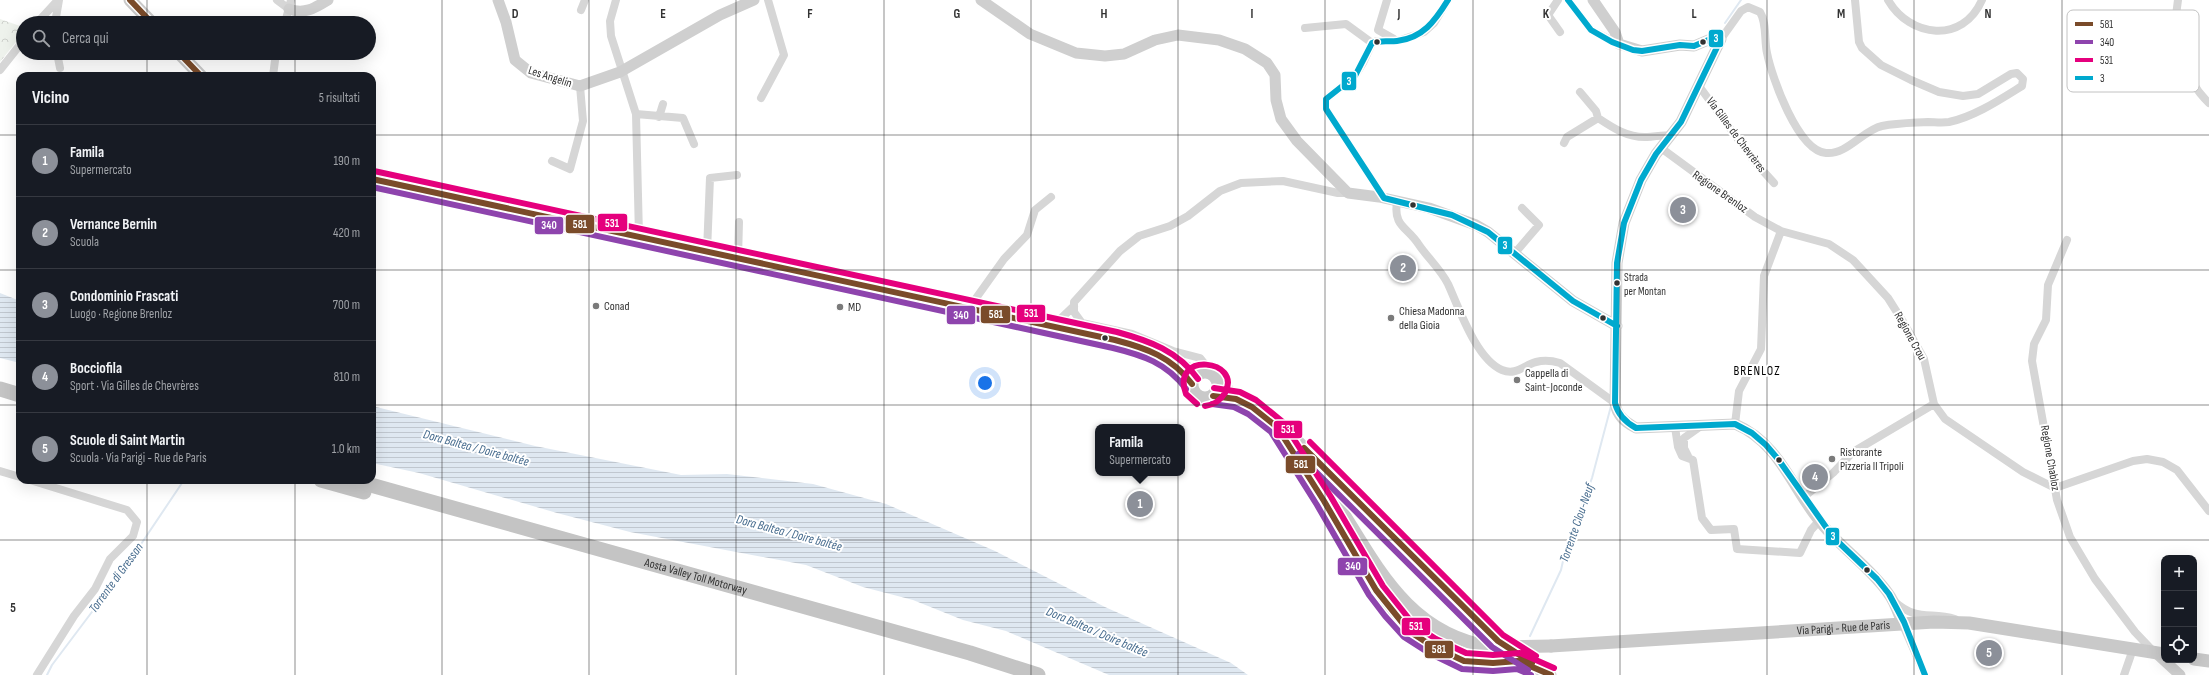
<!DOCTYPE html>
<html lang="it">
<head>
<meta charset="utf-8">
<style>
	body { margin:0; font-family:"Sofia Sans Condensed",sans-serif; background:#20242c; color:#f1f3f6 }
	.controls { position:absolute; right:12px; bottom:12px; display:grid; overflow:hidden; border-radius:8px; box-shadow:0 4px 16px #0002 }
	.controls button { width:36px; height:36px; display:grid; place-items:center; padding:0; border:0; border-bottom:1px solid #363941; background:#171b24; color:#f1f3f6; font:20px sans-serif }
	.you { position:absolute; left:985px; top:383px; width:14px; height:14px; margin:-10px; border:3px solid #fff; border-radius:50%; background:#1a73e8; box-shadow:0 0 0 6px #1a73e833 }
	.badge { display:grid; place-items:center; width:26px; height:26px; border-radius:50%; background:#8c9099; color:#fff; font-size:13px; font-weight:700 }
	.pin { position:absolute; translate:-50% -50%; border:2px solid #fff; box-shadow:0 1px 4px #0006 }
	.popup { position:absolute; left:1095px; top:424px; width:90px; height:52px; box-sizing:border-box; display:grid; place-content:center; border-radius:8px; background:#171b24; filter:drop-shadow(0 1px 3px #0005); font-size:13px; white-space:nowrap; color:#9ea1a6 }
	.popup b { font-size:15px; color:#f1f3f6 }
	.popup::after { content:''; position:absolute; left:50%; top:100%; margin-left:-8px; border:8px solid transparent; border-top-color:#171b24 }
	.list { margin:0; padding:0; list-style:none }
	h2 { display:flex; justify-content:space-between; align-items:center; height:52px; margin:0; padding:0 16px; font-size:17px }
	h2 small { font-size:13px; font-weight:400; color:#9ea1a6 }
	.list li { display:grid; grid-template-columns:26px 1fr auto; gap:12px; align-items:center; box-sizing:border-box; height:72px; padding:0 16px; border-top:1px solid #363941 }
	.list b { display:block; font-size:15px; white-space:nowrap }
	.list p { margin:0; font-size:13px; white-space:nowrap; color:#9ea1a6 }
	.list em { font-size:13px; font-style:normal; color:#9ea1a6 }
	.icon { flex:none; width:22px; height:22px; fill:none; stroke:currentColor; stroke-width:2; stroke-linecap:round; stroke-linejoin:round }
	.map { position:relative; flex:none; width:2209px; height:675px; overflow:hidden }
	.search { position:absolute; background:#171b24; box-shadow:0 4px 16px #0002; left:16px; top:16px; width:360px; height:44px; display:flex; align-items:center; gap:10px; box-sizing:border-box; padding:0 14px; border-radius:22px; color:#9ea1a6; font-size:15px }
	.panel { position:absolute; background:#171b24; box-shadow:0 4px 16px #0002; left:16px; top:72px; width:360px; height:412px; border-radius:12px }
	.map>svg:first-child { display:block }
</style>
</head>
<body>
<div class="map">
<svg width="2209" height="675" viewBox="0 0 2209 675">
	<defs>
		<pattern id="park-crowns" width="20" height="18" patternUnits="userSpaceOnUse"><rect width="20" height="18" fill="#eef2ec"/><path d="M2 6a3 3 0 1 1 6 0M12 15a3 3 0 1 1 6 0" fill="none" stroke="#cdd0cb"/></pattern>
		<pattern id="water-rules" width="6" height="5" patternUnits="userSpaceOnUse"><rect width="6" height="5" fill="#dfe8f1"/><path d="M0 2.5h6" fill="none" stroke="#c0c7cf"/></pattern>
	</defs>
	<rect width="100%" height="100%" fill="#fff"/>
	<!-- park -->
	<path fill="url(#park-crowns)" d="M0 19 23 27V33L0 62Z"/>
	<!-- pitch -->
	<path fill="#eef2ec" d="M1822 464 1829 472 1808 490 1801 482Z"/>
	<!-- water -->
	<path fill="url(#water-rules)" d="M0 293 20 301V363L0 358Z
		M372 406 535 446 681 475 727 474 813 484 886 504 995 551 1105 607 1231 663 1248 675H1109L1006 631 963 620 913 600 863 587 806 565 630 532 557 513 419 473 372 463Z"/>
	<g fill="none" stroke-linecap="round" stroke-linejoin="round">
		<!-- stream -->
		<path stroke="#dfe8f1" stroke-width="2" d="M1725 23 1741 0
			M1530 636 1561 570 1565 552 1592 478 1611 406
			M47 675 52 665 125 568 184 480"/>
		<!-- street -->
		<path stroke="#d6d6d6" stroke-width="8" d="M277 0 289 9
			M616 0 610 21 611 36 636 114 639 236
			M1387 0 1378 30 1394 39
			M1558 0 1548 15 1560 32
			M1568 0 1591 30 1619 44
			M1888 0C1910 38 1963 44 1982 0
			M2178 0C2172 34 2183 79 2209 103
			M581 10 585 0
			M37 23 58 0
			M55 23 59 0
			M285 23 291 0
			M1305 28 1346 24 1372 43
			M1721 39 1741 11 1748 7 1760 12C1767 23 1764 40 1767 53 1772 78 1798 151 1826 153 1847 155 1863 130 1882 126 1898 123 1912 123 1928 122 1934 122 1942 123 1949 122 1974 117 2001 99 2022 86L2023 79 2017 73 2011 74 1978 94 1963 96 1939 92 1911 80 1881 65 1862 48 1859 42 1855 0
			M57 53 60 68
			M0 70 23 41
			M273 76 276 53
			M1699 86 1754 161 1774 183
			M1580 92 1596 111 1598 118
			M761 98 784 55 768 0
			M636 114 683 118 694 144
			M659 117 663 104
			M1564 143 1567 137 1598 118C1613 128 1628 138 1647 137 1655 137 1663 134 1671 136
			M1661 148 1755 217 1781 231 1829 244 1853 260 1888 298 1905 325 1924 359 1934 404 1945 419 2023 472 2055 488
			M552 161 570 169 583 121 580 86
			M1384 198 1326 109V99L1355 76 1363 63 1372 43 1377 41H1398L1424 32 1434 23 1448 0
			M1397 202C1393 227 1408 227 1419 245 1428 258 1441 270 1448 284 1459 308 1476 359 1502 370 1516 376 1524 365 1536 362 1544 360 1553 361 1560 363L1615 403
			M2067 240 2048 285 2046 320 2034 344 2032 361 2057 500 2070 537 2095 579 2135 632 2154 652
			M707 251 710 178 737 175
			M1514 254 1539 225 1522 208
			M738 258 739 222
			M969 308 1004 259 1027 235 1035 210 1051 197
			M1053 326 1074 306
			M1205 371 1204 363 1200 358 1173 351 1132 334 1082 323 1074 312V302L1120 251 1139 236 1170 226 1188 216 1220 191 1241 183 1283 181 1338 193H1348
			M1735 424 1739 391 1761 349 1764 276 1781 231
			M1675 427 1678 447 1682 456 1693 460 1702 518 1711 530 1734 529 1737 549 1800 553 1811 530 1819 521
			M1688 456 1684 448V438L1701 426
			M0 471 20 477
			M30 480 127 510 137 522 133 536 110 559 95 589 74 616 37 675
			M2055 488 2133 461 2147 459 2163 462 2177 470 2209 511
			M1804 497 1833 473 1853 452 1934 404
			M1895 602C1916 621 1930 612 1955 619
			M1902 623 1925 675
			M2124 675 2133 649"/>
		<!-- secondary -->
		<path stroke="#cfcfcf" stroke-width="11" d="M498 0 506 22 515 60 531 73 580 86 620 72 720 15 754 0
			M981 0 1030 34 1076 53 1105 56 1124 54 1155 40 1178 35 1219 40 1245 49 1267 63 1275 75 1276 100 1281 119 1297 141 1348 193 1379 197 1429 208 1476 225 1488 232 1573 301 1617 326
			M1593 0 1615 32 1619 44 1642 51 1680 45 1694 46 1713 38 1721 39 1681 122 1656 154 1641 180 1624 223 1617 263 1615 403C1617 416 1625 422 1636 428L1735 424C1780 443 1792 489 1821 523 1841 548 1870 567 1888 593 1895 602 1898 613 1902 623
			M289 9C304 15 315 8 328 0
			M2155 652 2180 675
			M1535 666 1551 675"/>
		<!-- primary -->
		<g stroke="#c9c9c9" stroke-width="13">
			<path d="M130 0 152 23"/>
			<path d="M179 53 201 76"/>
			<path d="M372 179 1105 337 1147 349 1193 371 1201 372"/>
			<circle cx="1205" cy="385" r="13"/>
			<path d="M1218 380 1236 399 1287 431 1498 641 1527 660"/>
			<path d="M1281 433 1376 590C1400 625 1433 657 1477 663 1491 664 1504 660 1517 661 1526 662 1535 668 1543 670"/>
			<path d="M1313 469C1367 538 1392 632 1492 647"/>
			<path id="s1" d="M1551 646 1934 622 1969 623 2164 654"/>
			<path d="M2194 659 2209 661"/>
		</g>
		<!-- highway -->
		<g stroke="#c4c4c4" stroke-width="15">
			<path d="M0 389 20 395"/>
			<path d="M321 480 364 492"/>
			<path id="s2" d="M353 480 970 653 1038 675"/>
		</g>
		<!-- primary-bridge -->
		<path stroke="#c9c9c9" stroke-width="13" d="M1492 647 1551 646"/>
		<!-- bus-1 casing -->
		<g stroke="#fff" stroke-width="9">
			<path id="bus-1" d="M130 0 152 23
				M179 53 201 76
				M372 179 1115 340C1146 348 1172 357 1192 384
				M1213 396 1236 399 1252 407 1277 427 1324 501 1376 590 1409 631 1432 646 1464 661 1493 663 1518 661 1551 675
				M1304 448 1498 641 1532 663"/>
		</g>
		<!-- bus-2 casing -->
		<g stroke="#fff" stroke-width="9">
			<path id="bus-2" d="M372 187 1113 348C1142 355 1167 363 1186 389
				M1212 404 1234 407 1248 414 1271 432 1317 505 1369 595 1385 616 1404 637 1429 653 1462 669 1493 671 1517 669 1531 675
				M1298 454 1492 647 1528 670"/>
		</g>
		<!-- bus-3 casing -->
		<g stroke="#fff" stroke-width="9">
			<path id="bus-3" d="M374 171 1117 332C1150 341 1178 351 1198 379
				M1214 388 1240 392 1256 400 1283 422 1331 497 1383 586 1414 625 1436 639 1466 653 1493 655 1520 653 1554 668
				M1197 404 1186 394C1170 351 1243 359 1225 393 1220 401 1214 405 1205 406
				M1310 442 1503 635 1536 656"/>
		</g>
		<!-- bus-4 casing -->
		<g stroke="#fff" stroke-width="9">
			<path id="bus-4" d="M1448 0C1435 21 1423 38 1397 41 1388 42 1380 40 1372 43L1355 76 1326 99V109L1384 198 1452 215 1488 232 1573 301 1617 326
				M1568 0 1591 30 1612 42 1633 50 1642 51 1680 45 1694 46 1713 38 1721 39 1681 122 1656 154 1641 180 1624 223 1617 263 1615 403C1618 415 1625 422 1636 428L1735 424 1752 433 1766 445 1778 459 1833 537 1877 579 1889 594 1904 622 1925 675"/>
		</g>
		<!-- bus-1 -->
		<use href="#bus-1" stroke="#7a4b2a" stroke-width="6"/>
		<!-- bus-2 -->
		<use href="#bus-2" stroke="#8e44ad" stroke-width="6"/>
		<!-- bus-3 -->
		<use href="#bus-3" stroke="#e5007d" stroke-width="6"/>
		<!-- bus-4 -->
		<use href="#bus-4" stroke="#00a9ce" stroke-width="6"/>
	</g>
	<!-- grid -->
	<path fill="none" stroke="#323232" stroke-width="1" stroke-opacity="0.55" d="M147 0V23M295 0V23M442 0V675M589 0V675M736 0V675M884 0V675M1031 0V675M1178 0V675M1325 0V675M1473 0V675M1620 0V675M1767 0V675M1914 0V675M2062 0V675M147 53V76M295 53V76M0 135H20M372 135H2209M0 270H20M372 270H2209M0 405H20M372 405H2209M147 480V675M295 480V675M0 540H2209"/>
	<!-- markers -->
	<g fill="#323232" stroke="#fff" stroke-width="1.5">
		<circle cx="1377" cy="42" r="3.5"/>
		<circle cx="1703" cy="42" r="3.5"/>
		<circle cx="1413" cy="205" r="3.5"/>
		<circle cx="1617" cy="283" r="3.5"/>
		<circle cx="1603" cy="318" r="3.5"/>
		<circle cx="1105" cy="338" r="3.5"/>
		<circle cx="1779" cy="460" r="3.5"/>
		<circle cx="1867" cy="570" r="3.5"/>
	</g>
	<g fill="#7a7a7a" stroke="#fff" stroke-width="1.5">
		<circle cx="596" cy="306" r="4"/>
		<circle cx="840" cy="307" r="4"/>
		<circle cx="1391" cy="318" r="4"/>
		<circle cx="1517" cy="380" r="4"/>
		<circle cx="1832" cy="459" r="4"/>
	</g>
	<g text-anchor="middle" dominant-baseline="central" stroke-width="4" stroke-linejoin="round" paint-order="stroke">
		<!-- bus labels -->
		<g font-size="11" fill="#323232" stroke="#fff" text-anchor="start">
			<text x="1624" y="277">Strada<tspan x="1624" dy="14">per Montan</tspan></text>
		</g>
		<!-- street labels -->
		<g font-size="12" fill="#323232" stroke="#fff">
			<text transform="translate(550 77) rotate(18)">Les Angelin</text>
			<text transform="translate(1736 135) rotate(53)">Via Gilles de Chevrères</text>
			<text transform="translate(1720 192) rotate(35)">Regione Brenloz</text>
			<text transform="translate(1910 336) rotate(61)">Regione Crou</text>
			<text transform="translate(2050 458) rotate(80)">Regione Chabloz</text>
			<text stroke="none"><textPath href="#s2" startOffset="356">Aosta Valley Toll Motorway</textPath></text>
			<text stroke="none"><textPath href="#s1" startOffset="293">Via Parigi - Rue de Paris</textPath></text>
		</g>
		<!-- poi labels -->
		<g font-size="12" fill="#323232" stroke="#fff" text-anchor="start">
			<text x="604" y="306">Conad</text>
			<text x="848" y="307">MD</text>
			<text x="1399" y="311">Chiesa Madonna<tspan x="1399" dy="14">della Gioia</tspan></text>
			<text x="1525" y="373">Cappella di<tspan x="1525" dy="14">Saint-Joconde</tspan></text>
			<text x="1840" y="452">Ristorante<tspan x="1840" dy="14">Pizzeria Il Tripoli</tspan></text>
		</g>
		<!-- neighbourhood labels -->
		<g font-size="13" letter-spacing="1" fill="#000" stroke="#fff">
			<text x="1757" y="371">BRENLOZ</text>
		</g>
		<!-- water labels -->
		<g font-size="13" font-style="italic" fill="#476c8e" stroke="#fff">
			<text transform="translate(476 448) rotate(15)">Dora Baltea / Doire baltée</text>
			<text transform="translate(1577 523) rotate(-71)">Torrente Clou-Neuf</text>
			<text transform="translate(789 533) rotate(15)">Dora Baltea / Doire baltée</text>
			<text transform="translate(116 578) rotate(-54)">Torrente di Gressan</text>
			<text transform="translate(1097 632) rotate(23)">Dora Baltea / Doire baltée</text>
		</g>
	</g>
	<!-- legend -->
	<rect x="2067" y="10" width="132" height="82" rx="6" fill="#fff" stroke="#c2c2c2" stroke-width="1"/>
	<rect x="2075" y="22" width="18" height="4" fill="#7a4b2a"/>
	<rect x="2075" y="40" width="18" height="4" fill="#8e44ad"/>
	<rect x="2075" y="58" width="18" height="4" fill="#e5007d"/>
	<rect x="2075" y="76" width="18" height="4" fill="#00a9ce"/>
	<g font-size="11" fill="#323232">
		<text x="2100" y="28">581</text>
		<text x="2100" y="46">340</text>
		<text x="2100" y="64">531</text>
		<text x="2100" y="82">3</text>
	</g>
	<g font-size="13" text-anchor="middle" font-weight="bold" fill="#323232" stroke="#fff" stroke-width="4" stroke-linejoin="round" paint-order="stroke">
		<text x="515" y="18">D</text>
		<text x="663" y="18">E</text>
		<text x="810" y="18">F</text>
		<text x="957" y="18">G</text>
		<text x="1104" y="18">H</text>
		<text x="1252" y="18">I</text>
		<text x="1399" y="18">J</text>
		<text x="1546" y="18">K</text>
		<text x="1694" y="18">L</text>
		<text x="1841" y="18">M</text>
		<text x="1988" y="18">N</text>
		<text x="13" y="612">5</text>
	</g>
	<g stroke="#fff" stroke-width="1.5">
		<rect x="1708" y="29" width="16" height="19" rx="4" fill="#00a9ce"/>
		<rect x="1341" y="71" width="16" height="20" rx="4" fill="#00a9ce"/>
		<rect x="597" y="213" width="31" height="19" rx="4" fill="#e5007d"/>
		<rect x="565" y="214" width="30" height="20" rx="4" fill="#7a4b2a"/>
		<rect x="534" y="216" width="30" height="19" rx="4" fill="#8e44ad"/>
		<rect x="1497" y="236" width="16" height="19" rx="4" fill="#00a9ce"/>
		<rect x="1016" y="304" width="30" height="19" rx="4" fill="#e5007d"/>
		<rect x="980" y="305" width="31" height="19" rx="4" fill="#7a4b2a"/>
		<rect x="946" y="305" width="30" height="20" rx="4" fill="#8e44ad"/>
		<rect x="1273" y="420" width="30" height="19" rx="4" fill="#e5007d"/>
		<rect x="1285" y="455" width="31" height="19" rx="4" fill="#7a4b2a"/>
		<rect x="1825" y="527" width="15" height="19" rx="4" fill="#00a9ce"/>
		<rect x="1337" y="557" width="31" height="19" rx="4" fill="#8e44ad"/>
		<rect x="1401" y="617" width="30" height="19" rx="4" fill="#e5007d"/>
		<rect x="1424" y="640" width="30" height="19" rx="4" fill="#7a4b2a"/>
	</g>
	<g font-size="11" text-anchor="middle" font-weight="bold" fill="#fff">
		<text x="1716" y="42">3</text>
		<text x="1349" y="85">3</text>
		<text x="612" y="227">531</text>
		<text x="580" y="228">581</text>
		<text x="549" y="229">340</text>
		<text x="1505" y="249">3</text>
		<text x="1031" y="317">531</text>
		<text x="996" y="318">581</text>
		<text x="961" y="319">340</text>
		<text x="1288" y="433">531</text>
		<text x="1301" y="468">581</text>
		<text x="1833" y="540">3</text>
		<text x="1353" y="570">340</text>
		<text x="1416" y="630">531</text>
		<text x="1439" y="653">581</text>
	</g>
</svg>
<div class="controls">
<button>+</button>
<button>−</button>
<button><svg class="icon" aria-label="locate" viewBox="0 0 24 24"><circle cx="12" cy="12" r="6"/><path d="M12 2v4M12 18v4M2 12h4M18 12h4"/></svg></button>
</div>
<div class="you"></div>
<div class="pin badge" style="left:1140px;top:504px">1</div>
<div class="popup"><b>Famila</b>Supermercato</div>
<div class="pin badge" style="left:1403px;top:268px">2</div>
<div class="pin badge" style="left:1683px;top:210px">3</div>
<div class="pin badge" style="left:1815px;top:477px">4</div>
<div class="pin badge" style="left:1989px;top:653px">5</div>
<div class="search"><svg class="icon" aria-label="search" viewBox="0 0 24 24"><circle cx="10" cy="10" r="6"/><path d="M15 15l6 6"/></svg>Cerca qui</div>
<section class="panel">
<h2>Vicino<small>5 risultati</small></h2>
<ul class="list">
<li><span class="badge">1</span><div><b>Famila</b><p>Supermercato</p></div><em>190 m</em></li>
<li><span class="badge">2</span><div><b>Vernance Bernin</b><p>Scuola</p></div><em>420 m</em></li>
<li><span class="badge">3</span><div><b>Condominio Frascati</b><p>Luogo · Regione Brenloz</p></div><em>700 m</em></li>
<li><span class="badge">4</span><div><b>Bocciofila</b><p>Sport · Via Gilles de Chevrères</p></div><em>810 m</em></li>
<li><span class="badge">5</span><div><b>Scuole di Saint Martin</b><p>Scuola · Via Parigi - Rue de Paris</p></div><em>1.0 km</em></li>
</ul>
</section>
</div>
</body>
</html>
